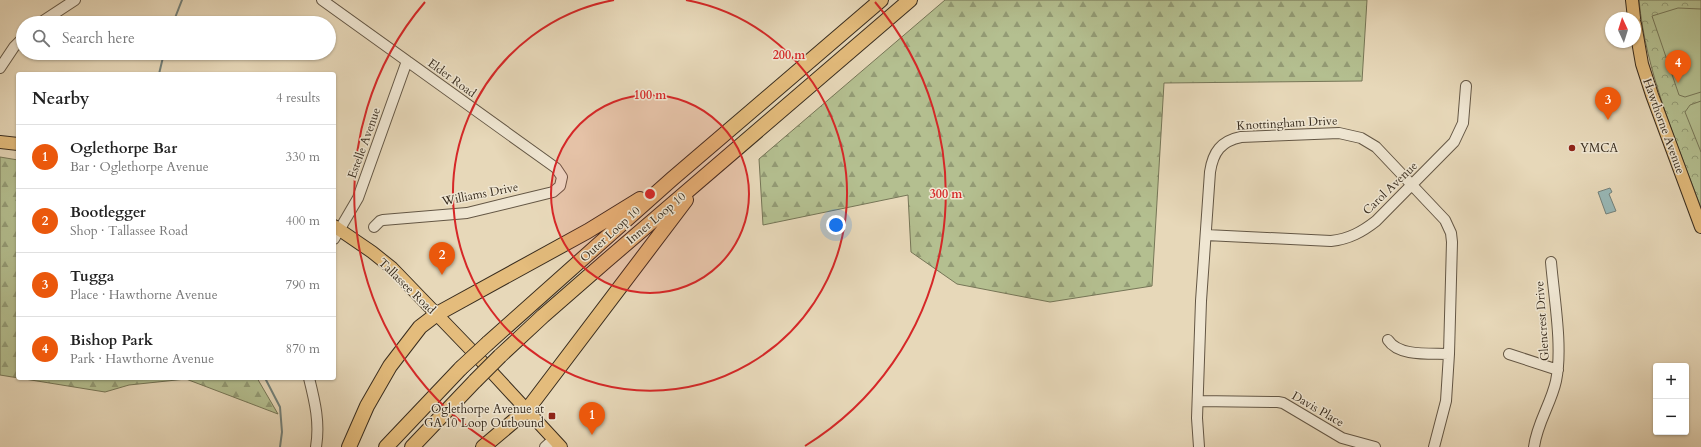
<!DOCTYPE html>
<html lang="en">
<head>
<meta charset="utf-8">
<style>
	body { margin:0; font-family:Cardo,serif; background:#f2f2f2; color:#222 }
	.controls { position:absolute; right:12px; bottom:12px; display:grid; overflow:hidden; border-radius:4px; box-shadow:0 1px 3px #0004 }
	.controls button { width:36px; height:36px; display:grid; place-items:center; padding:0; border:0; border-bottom:1px solid #e0e0e0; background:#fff; color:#222; font:20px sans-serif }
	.compass { position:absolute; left:1605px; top:12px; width:36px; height:36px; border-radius:50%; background:#fff; box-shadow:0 1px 3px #0004; rotate:356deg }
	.you { position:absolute; left:836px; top:225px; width:14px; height:14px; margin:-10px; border:3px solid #fff; border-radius:50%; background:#1a73e8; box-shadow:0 0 0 6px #1a73e833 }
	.badge { display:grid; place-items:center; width:26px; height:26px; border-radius:50%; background:#ea580c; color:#fff; font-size:13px; font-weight:700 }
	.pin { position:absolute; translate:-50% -33px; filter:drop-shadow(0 1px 2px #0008) }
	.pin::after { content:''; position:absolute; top:21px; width:14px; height:12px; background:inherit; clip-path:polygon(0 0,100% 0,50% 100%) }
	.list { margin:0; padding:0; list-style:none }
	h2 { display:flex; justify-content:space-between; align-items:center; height:52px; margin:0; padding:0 16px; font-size:17px }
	h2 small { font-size:13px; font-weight:400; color:#767676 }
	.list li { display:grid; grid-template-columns:26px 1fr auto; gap:12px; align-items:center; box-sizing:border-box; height:64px; padding:0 16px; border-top:1px solid #e0e0e0 }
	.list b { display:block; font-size:15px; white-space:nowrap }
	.list p { margin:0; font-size:13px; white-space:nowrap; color:#767676 }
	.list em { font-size:13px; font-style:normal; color:#767676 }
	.icon { flex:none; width:22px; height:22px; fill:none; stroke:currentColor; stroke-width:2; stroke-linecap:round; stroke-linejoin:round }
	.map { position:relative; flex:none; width:1701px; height:447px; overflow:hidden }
	.search { position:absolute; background:#fff; box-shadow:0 1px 3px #0004; left:16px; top:16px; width:320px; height:44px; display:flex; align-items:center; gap:10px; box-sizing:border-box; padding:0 14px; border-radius:22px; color:#767676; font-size:15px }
	.panel { position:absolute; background:#fff; box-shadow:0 1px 3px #0004; left:16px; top:72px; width:320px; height:308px; border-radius:4px }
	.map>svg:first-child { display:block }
</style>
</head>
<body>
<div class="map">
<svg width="1701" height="447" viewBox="0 0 1701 447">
	<defs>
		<pattern id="forest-firs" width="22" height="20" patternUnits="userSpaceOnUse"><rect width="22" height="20" fill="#b4bf90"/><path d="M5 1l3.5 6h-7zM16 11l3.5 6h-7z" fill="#939b75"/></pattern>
		<pattern id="park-crowns" width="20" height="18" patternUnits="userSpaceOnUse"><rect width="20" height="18" fill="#b4bf90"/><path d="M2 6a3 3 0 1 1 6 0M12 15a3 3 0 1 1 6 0" fill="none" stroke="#939b75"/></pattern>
	</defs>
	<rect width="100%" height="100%" fill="#e7d8b9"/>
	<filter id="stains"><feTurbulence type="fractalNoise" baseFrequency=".005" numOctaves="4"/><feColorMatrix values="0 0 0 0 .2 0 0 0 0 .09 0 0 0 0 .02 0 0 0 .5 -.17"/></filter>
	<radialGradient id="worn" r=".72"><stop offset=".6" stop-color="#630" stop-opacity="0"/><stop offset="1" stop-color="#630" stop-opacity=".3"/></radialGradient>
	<!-- forest -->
	<path fill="url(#forest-firs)" stroke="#767657" d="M945 0H1367L1362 81 1164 83 1152 286 1050 302 957 284 911 252 908 195 763 225 759 159Z
		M0 157 18 160V193L16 201 18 202V378H257L278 414 186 379 129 385 105 392 0 375Z"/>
	<!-- park -->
	<path fill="url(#park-crowns)" stroke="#767657" d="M1639 0H1701V208C1676 140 1646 73 1639 0Z"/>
	<!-- garden -->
	<path fill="#b4bf90" stroke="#767657" d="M1678 8 1701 9V92L1685 97 1679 95 1652 16Z
		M1701 101V152L1685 112 1690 105Z"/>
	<!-- water -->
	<path fill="#98b8b7" stroke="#72807a" d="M1610 188 1612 192 1609 194 1616 211 1606 214 1598 192Z"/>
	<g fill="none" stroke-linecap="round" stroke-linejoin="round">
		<!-- stream -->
		<path stroke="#72807a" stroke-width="2" d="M173 23 182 0
			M159 74 164 53
			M265 378 280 407 282 432 280 447"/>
		<!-- minor casing -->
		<g stroke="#645745" stroke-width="12">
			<path id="minor" d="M322 0 556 168 562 177 560 186 553 192 467 213 383 220 380 221 374 227
				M40 23 75 0
				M0 68 14 47 23 38
				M1206 235 1331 241C1349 239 1362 232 1376 221L1454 142 1463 123 1466 86
				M334 239 358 198 407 61
				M1388 340C1399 357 1431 353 1449 354
				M1509 354 1558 370
				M309 378C315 402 320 423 316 447
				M1198 401 1278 402 1283 403 1342 438 1375 447
				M545 447 554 439
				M1199 447 1197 418 1201 301 1210 172C1213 152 1221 141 1241 137L1339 133 1361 138 1376 147 1445 220 1451 233 1452 242 1449 354 1446 401 1434 447
				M1534 447C1537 423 1551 404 1556 381 1563 347 1554 298 1551 262"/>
		</g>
		<!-- major casing -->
		<g stroke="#382c1e" stroke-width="14">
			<path id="major" d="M1632 0 1634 18
				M1635 24 1642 64 1652 95 1701 227
				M0 142 18 144
				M334 226 372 252 392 268 474 353 561 447"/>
		</g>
		<!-- highway casing -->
		<g stroke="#382c1e" stroke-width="16">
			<path id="highway" d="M488 343 672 179 881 0
				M500 356 543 316 606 261 910 0
				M349 447 367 406 390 366 420 327 437 314 588 231 640 199
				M386 447 461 368
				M412 447 475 381
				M483 447 527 410 686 200"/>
		</g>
		<!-- minor -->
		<use href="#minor" stroke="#efe6d2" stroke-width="10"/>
		<!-- major -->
		<use href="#major" stroke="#e4bc7c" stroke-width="12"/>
		<!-- highway -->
		<use href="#highway" stroke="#e4bc7c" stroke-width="14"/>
		<!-- highway-bridge casing -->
		<g stroke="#382c1e" stroke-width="16" stroke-linecap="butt">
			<path id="highway-bridge" d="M461 368 488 343
				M475 381 500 356"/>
		</g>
		<!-- highway-bridge -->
		<use href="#highway-bridge" stroke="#e4bc7c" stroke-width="14"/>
	</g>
	<!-- distance rings -->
	<circle cx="650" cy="194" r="99" fill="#d62828" fill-opacity=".12"/>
	<g fill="none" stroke="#d62828" stroke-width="2">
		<circle cx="650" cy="194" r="99"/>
		<path d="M686 0A197 197 0 1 1 614 0"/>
		<path d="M495 446A296 296 0 0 1 425 2M875 2A296 296 0 0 1 805 446"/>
	</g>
	<!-- markers -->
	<g fill="#8f2418" stroke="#efe6d2" stroke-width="1.5">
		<circle cx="1572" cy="148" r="4"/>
		<rect x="548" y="412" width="8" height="8" rx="2"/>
	</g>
	<g text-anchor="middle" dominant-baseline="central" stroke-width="3" stroke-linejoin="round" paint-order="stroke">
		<!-- street labels -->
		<g font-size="12" fill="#382c1e" stroke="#efe6d2">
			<text transform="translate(452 78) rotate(36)">Elder Road</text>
			<text transform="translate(1287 123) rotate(-3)">Knottingham Drive</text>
			<text transform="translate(1664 126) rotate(70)">Hawthorne Avenue</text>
			<text transform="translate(364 143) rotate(-70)">Estelle Avenue</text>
			<text transform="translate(1390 188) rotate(-44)">Carol Avenue</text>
			<text transform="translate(480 194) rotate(-11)">Williams Drive</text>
			<text transform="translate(656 218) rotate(-40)">Inner Loop 10</text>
			<text transform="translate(610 234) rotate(-42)">Outer Loop 10</text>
			<text transform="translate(407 286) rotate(44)">Tallassee Road</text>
			<text transform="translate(1542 321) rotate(-94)">Glencrest Drive</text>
			<text transform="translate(1318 409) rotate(30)">Davis Place</text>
		</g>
		<!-- poi labels -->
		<g font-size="12" fill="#382c1e" stroke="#efe6d2" text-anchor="start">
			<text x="1580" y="148">YMCA</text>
			<text x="544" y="409" text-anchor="end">Oglethorpe Avenue at<tspan x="544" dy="14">GA 10 Loop Outbound</tspan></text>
		</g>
	</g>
	<circle cx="650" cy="194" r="6" fill="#d62828" stroke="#efe6d2" stroke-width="2"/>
	<g font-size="12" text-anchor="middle" font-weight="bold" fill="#d62828" stroke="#efe6d2" stroke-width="3" stroke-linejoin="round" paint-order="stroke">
		<text x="789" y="59">200 m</text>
		<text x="650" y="99">100 m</text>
		<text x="946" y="198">300 m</text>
	</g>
	<rect width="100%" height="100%" filter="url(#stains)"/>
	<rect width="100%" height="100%" fill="url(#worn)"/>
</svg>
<div class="controls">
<button>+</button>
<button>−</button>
</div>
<svg class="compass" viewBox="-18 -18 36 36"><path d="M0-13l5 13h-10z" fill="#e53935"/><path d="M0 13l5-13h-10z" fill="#767676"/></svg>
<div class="you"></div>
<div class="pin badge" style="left:592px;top:435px">1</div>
<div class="pin badge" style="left:442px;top:275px">2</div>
<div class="pin badge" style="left:1608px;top:120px">3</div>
<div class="pin badge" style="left:1678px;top:83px">4</div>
<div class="search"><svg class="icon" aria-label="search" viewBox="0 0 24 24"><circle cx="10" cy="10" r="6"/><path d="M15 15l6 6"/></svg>Search here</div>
<section class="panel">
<h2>Nearby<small>4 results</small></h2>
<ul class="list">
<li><span class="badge">1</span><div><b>Oglethorpe Bar</b><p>Bar · Oglethorpe Avenue</p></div><em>330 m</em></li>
<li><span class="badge">2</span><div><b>Bootlegger</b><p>Shop · Tallassee Road</p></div><em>400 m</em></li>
<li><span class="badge">3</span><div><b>Tugga</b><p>Place · Hawthorne Avenue</p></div><em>790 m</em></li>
<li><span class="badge">4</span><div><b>Bishop Park</b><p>Park · Hawthorne Avenue</p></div><em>870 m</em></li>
</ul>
</section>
</div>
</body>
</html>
